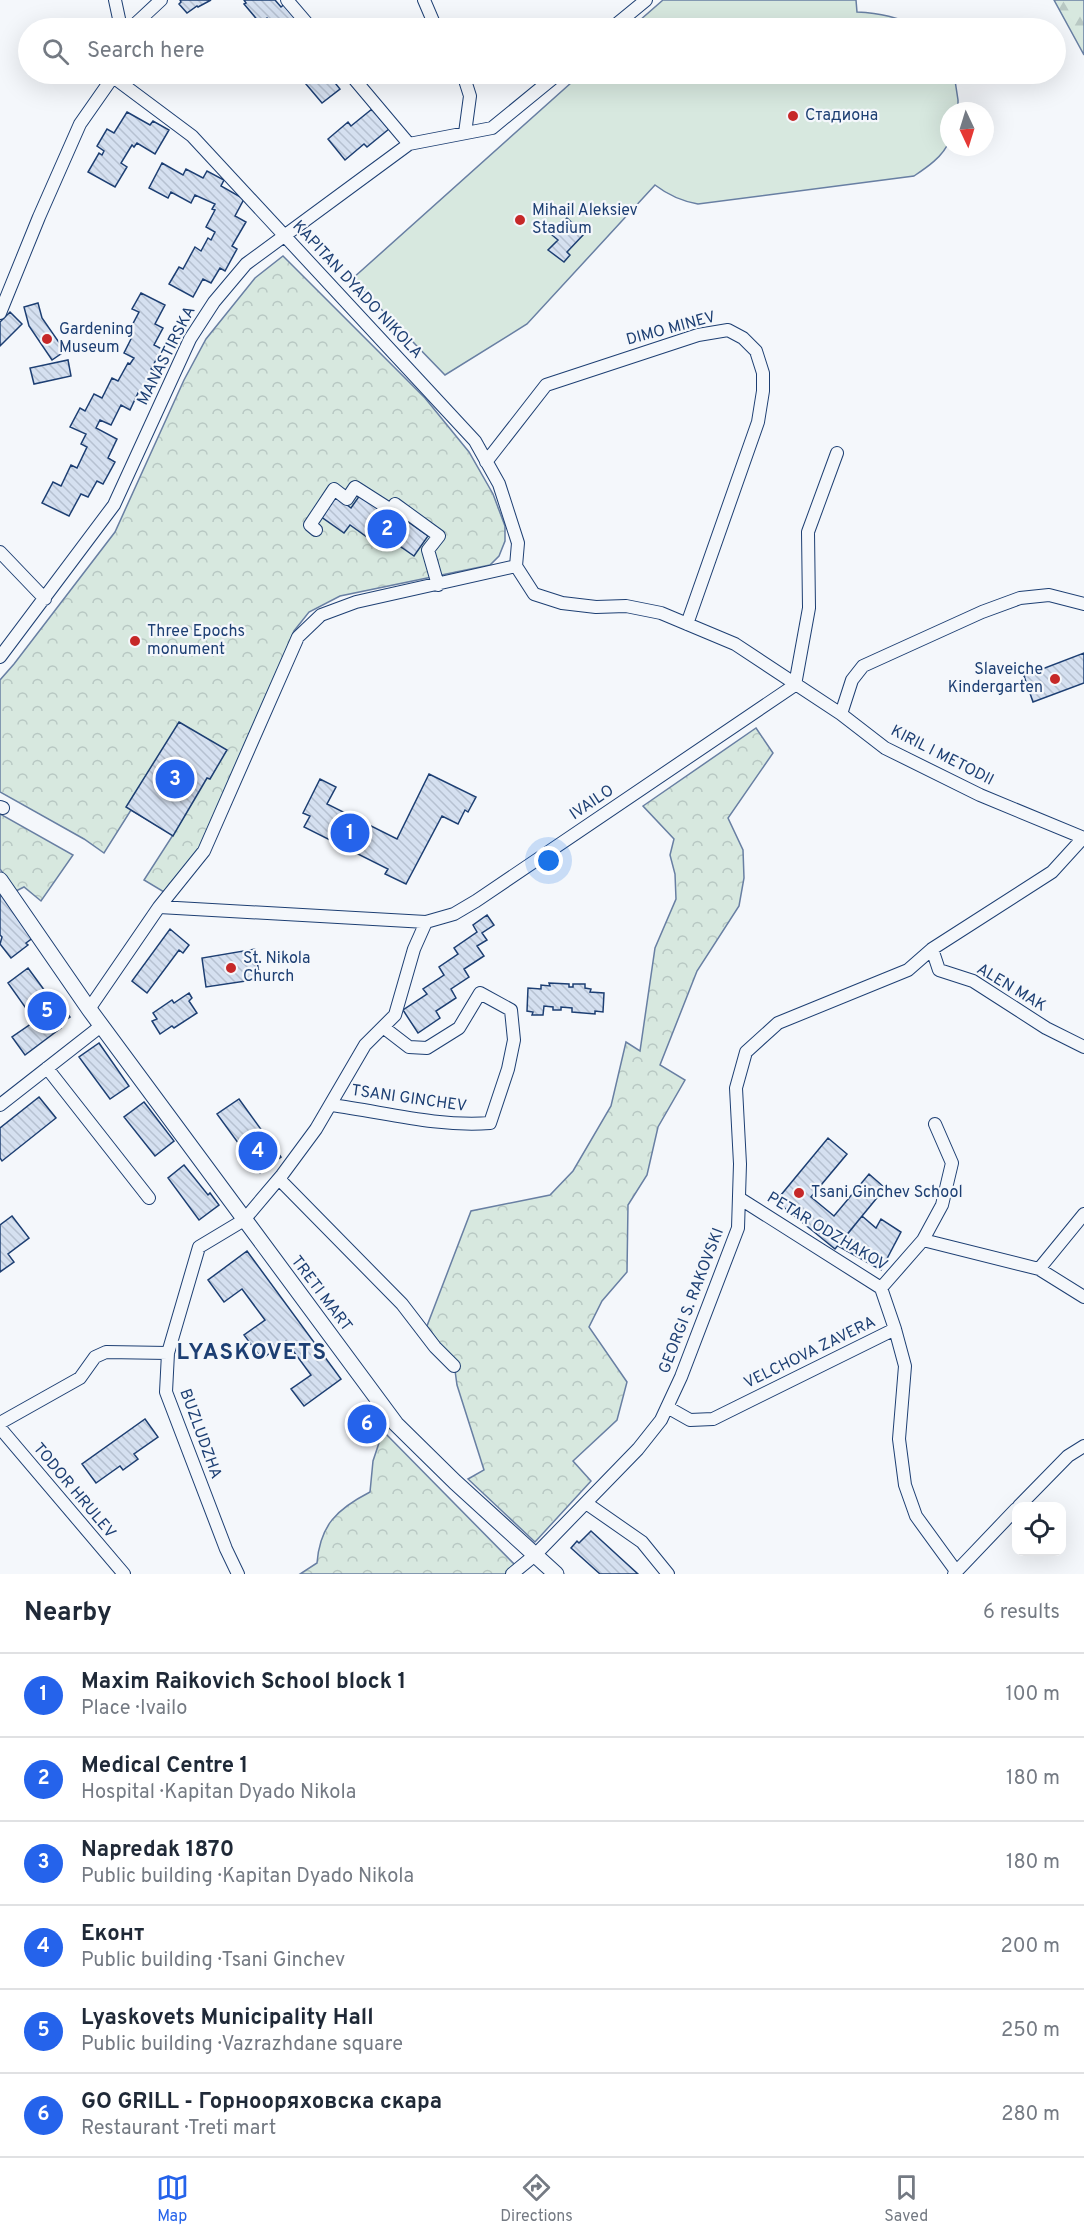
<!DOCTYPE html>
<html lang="en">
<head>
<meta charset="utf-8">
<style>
	body { margin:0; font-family:Overpass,sans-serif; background:#f6f6f7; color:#1f2937 }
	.controls { position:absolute; right:18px; bottom:18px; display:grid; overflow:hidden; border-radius:12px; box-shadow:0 6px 24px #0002 }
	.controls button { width:54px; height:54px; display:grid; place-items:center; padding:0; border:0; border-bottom:2px solid #e0e1e3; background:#fff; color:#1f2937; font:30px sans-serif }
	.compass { position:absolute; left:940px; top:102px; width:54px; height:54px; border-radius:50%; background:#fff; box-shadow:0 6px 24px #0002; rotate:176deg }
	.you { position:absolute; left:549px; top:861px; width:21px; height:21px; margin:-15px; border:4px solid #fff; border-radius:50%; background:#1a73e8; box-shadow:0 0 0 9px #1a73e833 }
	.badge { display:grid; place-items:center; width:39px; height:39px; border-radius:50%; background:#2563eb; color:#fff; font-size:20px; font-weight:700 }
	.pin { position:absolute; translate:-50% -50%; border:3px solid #fff; box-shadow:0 2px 6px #0006 }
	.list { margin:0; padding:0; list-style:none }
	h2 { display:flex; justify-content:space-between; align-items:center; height:78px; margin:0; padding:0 24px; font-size:26px }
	h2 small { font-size:20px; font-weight:400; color:#747a83 }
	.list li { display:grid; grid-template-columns:39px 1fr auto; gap:18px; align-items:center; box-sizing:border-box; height:84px; padding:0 24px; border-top:2px solid #e0e1e3 }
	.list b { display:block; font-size:22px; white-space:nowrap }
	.list p { margin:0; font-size:20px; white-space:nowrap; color:#747a83 }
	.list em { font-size:20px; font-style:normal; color:#747a83 }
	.icon { flex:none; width:33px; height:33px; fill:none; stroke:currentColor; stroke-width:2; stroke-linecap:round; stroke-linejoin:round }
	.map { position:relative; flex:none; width:1084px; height:1574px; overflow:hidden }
	.search { position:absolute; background:#fff; box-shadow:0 6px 24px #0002; left:18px; right:18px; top:18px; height:66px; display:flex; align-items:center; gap:15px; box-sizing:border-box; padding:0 21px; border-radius:33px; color:#747a83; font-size:22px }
	.sheet { height:582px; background:#fff }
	nav { display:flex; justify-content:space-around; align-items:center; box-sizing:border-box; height:84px; border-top:2px solid #e0e1e3; background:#fff; font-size:16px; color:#747a83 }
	nav a { display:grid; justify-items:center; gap:3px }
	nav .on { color:#2563eb }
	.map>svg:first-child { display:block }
</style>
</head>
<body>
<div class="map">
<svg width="1084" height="1574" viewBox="0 0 1084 1574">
	<defs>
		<pattern id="forest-firs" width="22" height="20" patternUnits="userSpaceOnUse" patternTransform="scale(1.5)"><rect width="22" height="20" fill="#d7e8df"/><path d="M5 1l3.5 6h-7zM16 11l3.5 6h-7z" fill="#b8c8c3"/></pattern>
		<pattern id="park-crowns" width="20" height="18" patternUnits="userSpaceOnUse" patternTransform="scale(1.5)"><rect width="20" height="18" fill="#d7e8df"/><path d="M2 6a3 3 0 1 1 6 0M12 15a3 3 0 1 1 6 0" fill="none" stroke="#b8c8c3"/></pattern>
		<pattern id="building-back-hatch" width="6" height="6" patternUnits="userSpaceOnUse" patternTransform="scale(1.5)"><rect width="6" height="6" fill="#d5e0f0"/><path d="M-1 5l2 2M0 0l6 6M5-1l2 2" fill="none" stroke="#b6c1d1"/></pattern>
	</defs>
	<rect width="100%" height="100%" fill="#f4f7fb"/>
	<!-- grass -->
	<path fill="#d7e8df" stroke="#687fa3" stroke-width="1.5" d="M663 0H856L857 12C880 13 898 17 919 28H631Z
		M581 74H954L958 100V111H949C949 120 951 133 949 141 944 156 926 168 914 176L698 204C681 201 668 195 655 185L527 324 445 375 352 279Z"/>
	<!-- forest -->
	<path fill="url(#forest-firs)" stroke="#687fa3" stroke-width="1.5" d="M1054 0H1084V55Z"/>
	<!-- park -->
	<path fill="url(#park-crowns)" stroke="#687fa3" stroke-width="1.5" d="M283 256 425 398 469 452 493 494 505 526V541L499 556 490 565 340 596 309 612 294 631 204 851 169 895 144 880 173 835 131 810 104 853 84 839 0 792V680L14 664 115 532 184 380 206 339 255 278Z
		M756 728 773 753 728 818 743 850 744 878 739 906 697 971 660 1065 685 1080 658 1127 647 1175 628 1205 627 1272 602 1301 589 1327 627 1382 617 1420 573 1461 591 1481 535 1542 468 1479 484 1470 457 1385 454 1363 427 1326 471 1211 550 1195 573 1171 611 1106 626 1042 640 1051 655 948 676 899 675 874 670 855 674 839 643 806Z
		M0 814 73 855 41 901 24 887 16 891 0 869Z
		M383 1431 519 1569 512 1574H300L317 1563C320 1525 337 1509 370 1492L373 1461Z"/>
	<!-- building -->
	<path fill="url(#building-back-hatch)" stroke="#1d3f73" stroke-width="1.5" d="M180 0H211L198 7 197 6 187 13 179 4 181 2Z
		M244 0H275L281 7 287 2 303 22 295 28H276L267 18 260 23 244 4 246 3Z
		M303 74H328L340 89 322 103 306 84 309 81Z
		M372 109 389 129 367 147 364 144 345 160 328 139 348 122 351 126Z
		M127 112 150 125 153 121 169 130 155 154 137 143 134 147 132 145 121 163 127 167 115 187 88 172 99 153 102 155 104 151 97 146 107 129 114 133Z
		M162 163 183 175 186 169 203 178 207 171 224 180 221 186 244 199 235 216 246 222 232 246 237 249 225 271 220 268 211 283 203 279 193 297 169 284 179 267 183 269 195 247 201 251 208 238 211 240 215 232 206 227 215 210 212 209 215 204 195 195 191 203 171 192 168 198 149 188Z
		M567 218 584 234 567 252 570 255 564 262 548 250 558 240 552 235Z
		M141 293 165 305 155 324 163 328 154 345 162 349 151 369 157 372 145 396 138 393 130 410 121 405 111 425 100 420 96 428 117 439 108 458 115 462 103 484 97 481 88 497 81 494 69 516 42 503 53 482 61 486 71 465 77 468 87 447 81 444 86 434 70 427 80 408 85 411 94 394 102 398 112 378 118 381 128 363 130 364 134 358 124 353 133 335 128 333 139 312 132 309Z
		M38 303 42 318 65 351 52 360 29 326 24 307Z
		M10 312 22 324 0 346V322Z
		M68 360 71 376 34 384 30 368Z
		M360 495 394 519 397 514 428 536 414 556 391 540 385 550 350 525 344 533 320 516 335 496 351 508Z
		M1084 653V683L1033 702 1024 676Z
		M179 722 227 750 210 779 207 778 173 836 126 807Z
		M429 774 476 797 468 812 465 810 458 824 442 816 406 884 385 874 388 869 304 827 310 816 303 813 320 779 336 787 327 804 397 839Z
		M0 890 34 937 26 943 28 945 11 958 0 944 2 937 0 935Z
		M487 915 494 925 482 933 487 940 477 946 484 956 464 969 469 977 451 989 456 998 436 1011 440 1018 418 1033 403 1010 427 994 423 989 444 975 439 967 458 954 454 948 477 932 473 925Z
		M170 929 189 945 183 953 179 950 147 993 132 981Z
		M255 949 260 979 206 987 202 958Z
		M28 968 56 1006 60 1004 70 1017 58 1025 61 1028 25 1055 12 1037 35 1021 8 983Z
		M549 983 569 984V987H573V984H585V988L591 989 590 992 604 993 603 1012 595 1011V1014L572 1012V1008L561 1007V1010H553V1007L544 1006 543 1015H532L533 1012 527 1011 528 988 541 989V985L550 986Z
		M189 993 192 998 189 1001 197 1013 174 1028 172 1026 160 1034 152 1021 157 1019 153 1013 172 1000 174 1003Z
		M99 1043 129 1086 110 1099 79 1057Z
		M39 1097 56 1118 2 1161 0 1158V1128Z
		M239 1099 281 1157 260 1173 217 1114Z
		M144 1102 174 1141 155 1156 124 1117Z
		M828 1138 847 1154 811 1197 834 1216 869 1174 885 1188 835 1249 776 1201Z
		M184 1165 208 1195 210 1193 219 1205 199 1220 168 1178Z
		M12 1216 29 1238 8 1254 14 1262 0 1272V1225Z
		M862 1216 876 1228 881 1219 901 1232 881 1270 838 1246Z
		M247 1251 341 1379 304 1406 291 1389 311 1375 286 1341 262 1359 244 1335 265 1320 242 1289 224 1302 208 1280Z
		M145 1419 158 1437 134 1454 138 1459 123 1470 120 1466 96 1483 82 1464Z
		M591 1531 638 1574H600L571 1548 577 1541 579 1543Z"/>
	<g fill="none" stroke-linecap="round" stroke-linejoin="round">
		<!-- minor casing -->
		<g stroke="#1d3f73" stroke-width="14">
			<path id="minor" d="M115 0 121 28
				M287 0 311 28
				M424 0 436 28
				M131 28 161 0
				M612 28 646 0
				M350 74 409 144
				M463 74 470 96 465 133
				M113 77 192 136 475 441 499 484 518 543 516 566 534 594 562 603 596 607 626 606 661 613 735 644 841 714 885 748 980 795 1084 838
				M0 313 39 217 80 124 115 74
				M486 462 546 385 698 335 728 330 743 338 756 351 763 373V391L758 422 687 624
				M316 530 310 525 334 489 347 499 355 487 391 510 395 504 439 536 428 550 438 585
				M0 552 45 599
				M0 657 114 505 190 339 214 302 246 264 409 144 492 128 558 74
				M841 714 852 680 863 666 982 612 1020 598 1049 595 1084 604
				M0 807 3 808
				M159 907 426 922 454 914 476 901 795 685 809 608 808 532 837 453
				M932 949 939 970 973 981 1046 1028 1084 1047
				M89 1009 159 907 204 851 298 637 321 615 356 602 516 566
				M47 1068 149 1198
				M0 1105 101 1026
				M331 1105C384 1112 436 1127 490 1123L508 1069 514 1040 511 1010 480 993 459 1028 427 1048 409 1047 383 1027
				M279 1179 402 1304 435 1347 454 1366
				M739 1198 881 1288 923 1240 1039 1269 1084 1297
				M923 1240 942 1205 952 1163 935 1124
				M1039 1269 1084 1214
				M881 1288 895 1329
				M667 1407 690 1420 713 1419 895 1329 905 1366 899 1439 905 1485 916 1516 956 1571
				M0 1423 80 1378 95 1357 106 1352 168 1353
				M0 1428 124 1574
				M586 1503 642 1542 668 1574
				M1019 1506 1068 1456 1084 1446
				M238 1574 226 1549 166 1392 168 1353 199 1247 244 1220 282 1175 316 1129 365 1045 395 1015 414 949 426 922
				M512 1574 535 1555 638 1449 661 1420 681 1377 738 1228 740 1164 736 1088 746 1052 778 1023 908 970 932 949 1052 872 1083 838
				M954 1574 1016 1509"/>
		</g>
		<!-- tertiary casing -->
		<g stroke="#1d3f73" stroke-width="17">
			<path id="tertiary" d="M0 880 89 1009 396 1424 455 1482 556 1574"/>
		</g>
		<!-- minor -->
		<use href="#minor" stroke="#f4f7fb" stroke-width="12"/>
		<!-- tertiary -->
		<use href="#tertiary" stroke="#f4f7fb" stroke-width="15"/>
	</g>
	<!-- markers -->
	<g fill="#c62828" stroke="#f4f7fb" stroke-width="2">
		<circle cx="793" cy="116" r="6"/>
		<circle cx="520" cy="220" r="6"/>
		<circle cx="47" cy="339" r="6"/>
		<circle cx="135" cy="641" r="6"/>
		<circle cx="1055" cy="679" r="6"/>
		<circle cx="231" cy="968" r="6"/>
		<circle cx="799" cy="1193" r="6"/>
	</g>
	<g text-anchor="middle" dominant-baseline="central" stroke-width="4.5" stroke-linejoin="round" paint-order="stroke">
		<!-- poi labels -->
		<g font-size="16" fill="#1d3f73" stroke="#f4f7fb" text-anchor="start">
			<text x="805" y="116">Стадиона</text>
			<text x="532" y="211">Mihail Aleksiev<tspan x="532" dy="18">Stadium</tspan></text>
			<text x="59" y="330">Gardening<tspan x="59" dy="18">Museum</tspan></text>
			<text x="147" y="632">Three Epochs<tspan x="147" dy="18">monument</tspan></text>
			<text x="1043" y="670" text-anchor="end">Slaveiche<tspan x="1043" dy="18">Kindergarten</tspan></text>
			<text x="243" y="959">St. Nikola<tspan x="243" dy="18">Church</tspan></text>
			<text x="811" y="1193">Tsani Ginchev School</text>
		</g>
		<!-- street labels -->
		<g font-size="16" fill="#1d3f73" stroke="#f4f7fb">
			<text transform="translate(357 290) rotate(47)">KAPITAN DYADO NIKOLA</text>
			<text transform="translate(671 329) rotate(-15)">DIMO MINEV</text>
			<text transform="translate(167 356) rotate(-63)">MANASTIRSKA</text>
			<text transform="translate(942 756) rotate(27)">KIRIL I METODII</text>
			<text transform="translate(592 803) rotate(-34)">IVAILO</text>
			<text transform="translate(1011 988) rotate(31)">ALEN MAK</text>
			<text transform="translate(409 1099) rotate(8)">TSANI GINCHEV</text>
			<text transform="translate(827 1232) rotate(31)">PETAR ODZHAKOV</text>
			<text transform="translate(321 1294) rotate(53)">TRETI MART</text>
			<text transform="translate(692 1301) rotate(-69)">GEORGI S. RAKOVSKI</text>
			<text transform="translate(810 1353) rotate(-26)">VELCHOVA ZAVERA</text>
			<text transform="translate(200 1434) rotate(70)">BUZLUDZHA</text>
			<text transform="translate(74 1491) rotate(50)">TODOR HRULEV</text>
		</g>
		<!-- district labels -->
		<g font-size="22" font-weight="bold" letter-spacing="1.5" fill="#1d3f73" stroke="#f4f7fb">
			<text x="252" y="1353">LYASKOVETS</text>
		</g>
	</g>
</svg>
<div class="controls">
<button><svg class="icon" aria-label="locate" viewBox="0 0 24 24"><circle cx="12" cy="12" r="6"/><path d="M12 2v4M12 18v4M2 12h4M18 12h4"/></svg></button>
</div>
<svg class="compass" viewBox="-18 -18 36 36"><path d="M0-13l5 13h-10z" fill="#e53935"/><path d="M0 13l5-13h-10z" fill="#747a83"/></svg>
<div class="you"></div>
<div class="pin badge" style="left:350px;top:833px">1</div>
<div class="pin badge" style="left:387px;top:529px">2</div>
<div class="pin badge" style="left:175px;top:779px">3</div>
<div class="pin badge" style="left:258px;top:1151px">4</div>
<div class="pin badge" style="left:47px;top:1011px">5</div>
<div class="pin badge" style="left:367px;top:1424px">6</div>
<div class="search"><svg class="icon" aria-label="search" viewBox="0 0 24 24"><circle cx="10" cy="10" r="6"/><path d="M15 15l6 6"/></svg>Search here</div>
</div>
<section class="sheet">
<h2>Nearby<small>6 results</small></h2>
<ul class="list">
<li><span class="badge">1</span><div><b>Maxim Raikovich School block 1</b><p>Place · Ivailo</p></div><em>100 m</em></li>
<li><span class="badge">2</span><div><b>Medical Centre 1</b><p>Hospital · Kapitan Dyado Nikola</p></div><em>180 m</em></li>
<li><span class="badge">3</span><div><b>Napredak 1870</b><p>Public building · Kapitan Dyado Nikola</p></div><em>180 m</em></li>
<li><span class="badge">4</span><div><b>Еконт</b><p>Public building · Tsani Ginchev</p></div><em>200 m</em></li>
<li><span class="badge">5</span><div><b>Lyaskovets Municipality Hall</b><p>Public building · Vazrazhdane square</p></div><em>250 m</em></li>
<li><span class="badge">6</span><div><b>GO GRILL - Горнооряховска скара</b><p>Restaurant · Treti mart</p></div><em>280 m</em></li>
</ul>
</section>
<nav>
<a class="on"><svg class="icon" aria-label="map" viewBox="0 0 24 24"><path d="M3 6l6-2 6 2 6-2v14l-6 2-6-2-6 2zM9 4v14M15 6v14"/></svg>Map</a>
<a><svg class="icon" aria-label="directions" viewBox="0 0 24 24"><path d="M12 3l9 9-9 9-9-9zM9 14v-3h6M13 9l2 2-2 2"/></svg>Directions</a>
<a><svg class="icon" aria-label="saved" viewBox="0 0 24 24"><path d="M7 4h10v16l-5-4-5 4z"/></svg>Saved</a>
</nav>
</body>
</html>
